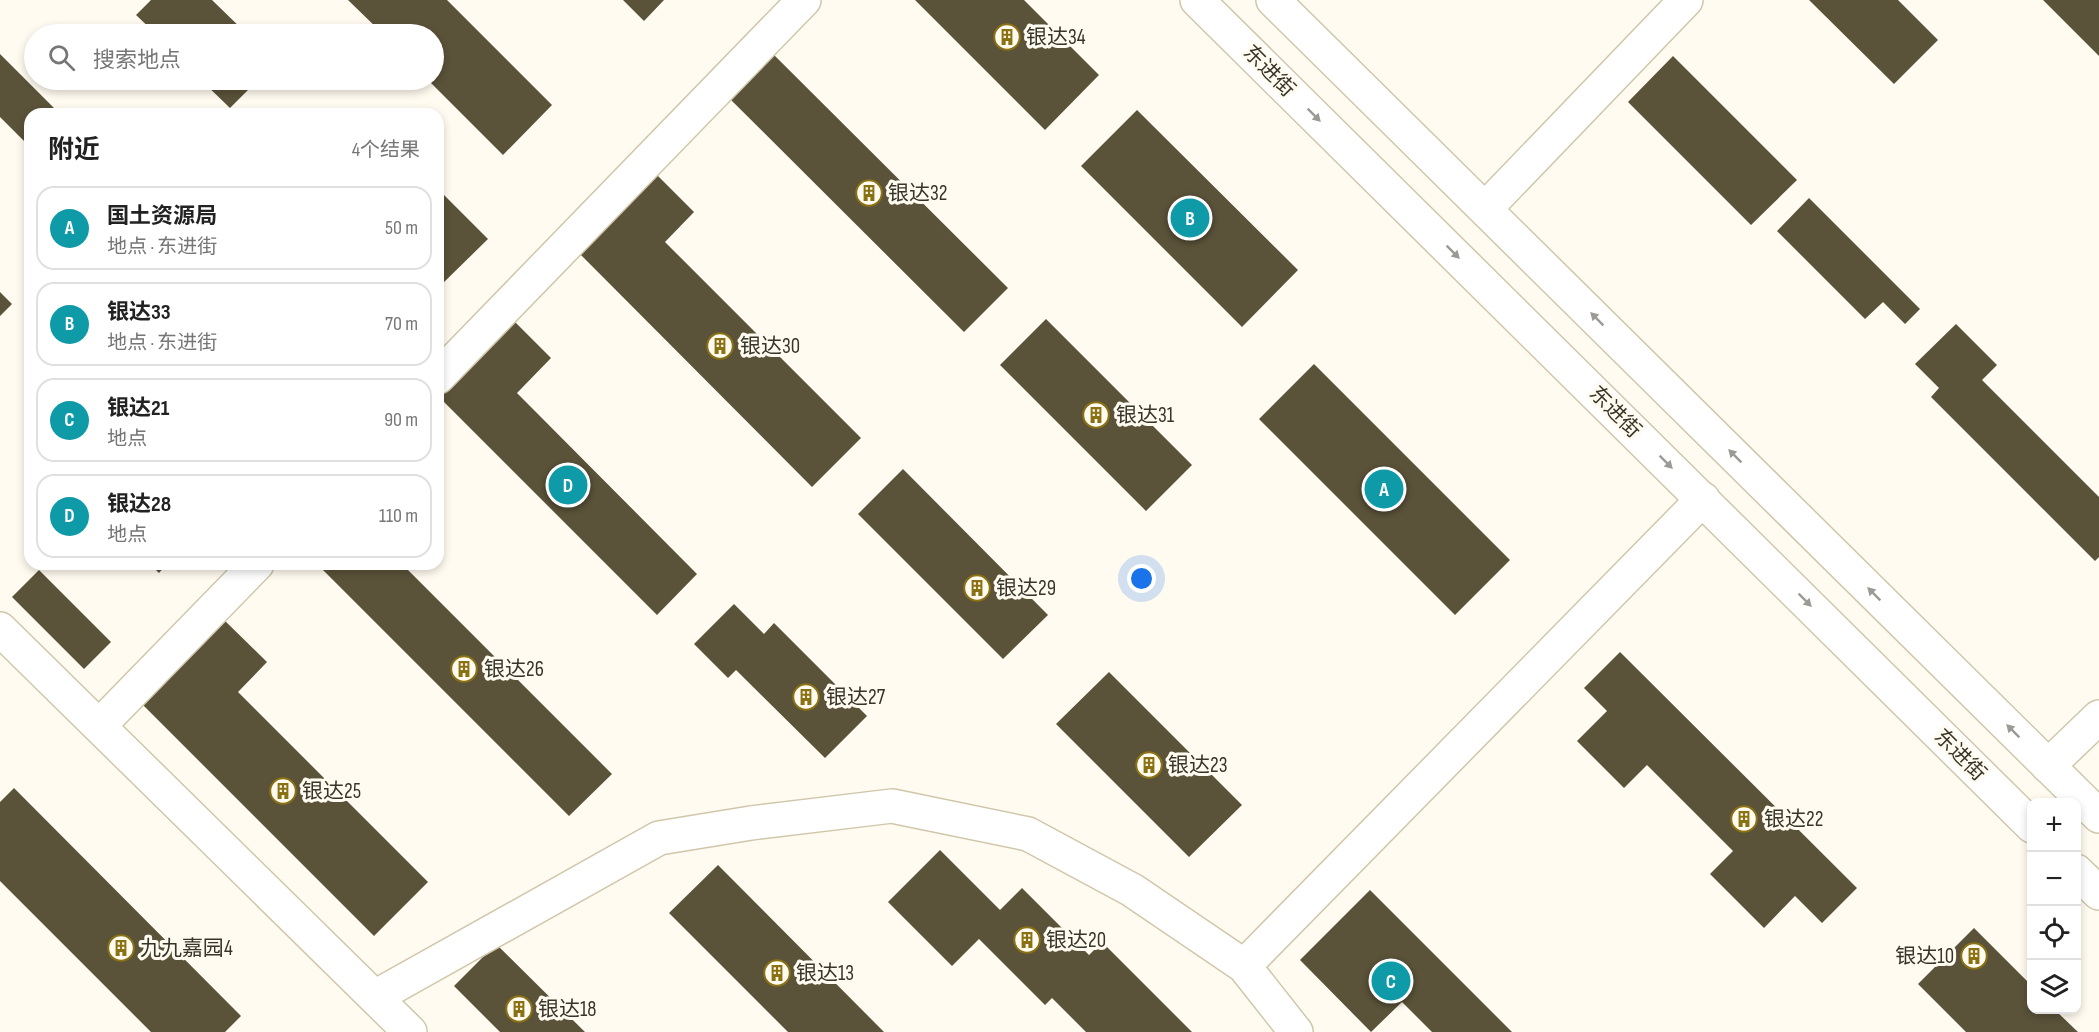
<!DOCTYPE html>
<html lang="zh">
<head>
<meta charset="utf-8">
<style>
	body { margin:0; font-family:"Sofia Sans Condensed","Noto Sans SC",sans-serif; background:#f6f6f6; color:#222 }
	.controls { position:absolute; right:18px; bottom:18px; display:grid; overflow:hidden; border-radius:12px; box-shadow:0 3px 9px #0003 }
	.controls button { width:54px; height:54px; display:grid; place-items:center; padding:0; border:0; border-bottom:2px solid #e0e0e0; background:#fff; color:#222; font:30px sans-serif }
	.you { position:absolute; left:1142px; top:579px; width:21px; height:21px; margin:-15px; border:4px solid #fff; border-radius:50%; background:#1a73e8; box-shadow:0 0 0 9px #1a73e833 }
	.badge { display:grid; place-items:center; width:39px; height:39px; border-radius:50%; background:#111827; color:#fff; font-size:20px; font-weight:700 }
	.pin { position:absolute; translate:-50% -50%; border:3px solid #fff; box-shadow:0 2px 6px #0006 }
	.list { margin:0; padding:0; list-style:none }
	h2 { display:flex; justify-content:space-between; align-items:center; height:78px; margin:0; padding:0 24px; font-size:26px }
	h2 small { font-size:20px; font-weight:400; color:#767676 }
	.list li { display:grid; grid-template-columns:39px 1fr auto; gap:18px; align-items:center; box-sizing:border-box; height:84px; margin:0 12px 12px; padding:0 12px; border:2px solid #e0e0e0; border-radius:18px }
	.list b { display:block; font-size:22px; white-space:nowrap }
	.list p { margin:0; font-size:20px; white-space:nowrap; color:#767676 }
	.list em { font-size:20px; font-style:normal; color:#767676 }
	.icon { flex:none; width:33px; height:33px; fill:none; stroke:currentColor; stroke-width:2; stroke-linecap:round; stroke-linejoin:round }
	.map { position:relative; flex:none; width:2099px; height:1032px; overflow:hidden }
	.search { position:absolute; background:#fff; box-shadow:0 3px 9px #0003; left:24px; top:24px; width:420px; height:66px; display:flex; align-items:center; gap:15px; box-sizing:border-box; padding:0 21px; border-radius:33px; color:#767676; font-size:22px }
	.panel { position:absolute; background:#fff; box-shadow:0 3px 9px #0003; left:24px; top:108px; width:420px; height:462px; border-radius:18px }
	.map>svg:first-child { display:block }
</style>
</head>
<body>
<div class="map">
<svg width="2099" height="1032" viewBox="0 0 2099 1032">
	<rect width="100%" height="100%" fill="#fffbf0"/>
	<!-- building -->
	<path fill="#5a5239" d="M151 0H212L247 34H156L136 15Z
		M348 0H447L552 105 503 155 428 80H434V34H383Z
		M623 0H664L644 21Z
		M915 0H1024L1099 75 1045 130Z
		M1809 0H1898L1938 40 1894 84Z
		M2043 0H2099V56Z
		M0 54 60 114H30V147L0 117Z
		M774 55 1008 288 964 332 730 99Z
		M1673 56 1797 180 1751 225 1628 102Z
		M201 80H258L230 108Z
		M1137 110 1298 270 1242 327 1081 166Z
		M657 175 694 212 665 242 861 438 812 487 579 253Z
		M438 189 488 239 438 288Z
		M1809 198 1920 309 1905 324 1883 302 1865 319 1777 231Z
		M0 292 12 304 0 316Z
		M510 317 551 358 517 393 697 574 657 615 438 396V389Z
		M1046 319 1192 465 1146 511 1000 365Z
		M1956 324 1997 365 1982 380 2099 497V557L2095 561 1931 397 1939 388 1915 364Z
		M1314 364 1510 560 1455 615 1259 419Z
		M903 469 1048 615 1003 659 858 514Z
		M150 564H167L159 573Z
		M317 564H402L612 774 569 816Z
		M39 570 111 642 84 669 12 597Z
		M734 604 764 634 774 623 867 716 825 758 736 670 728 678 694 644Z
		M221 617 267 662 238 692 428 882 374 936 138 700Z
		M1620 652 1857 888 1822 923 1795 896 1764 928 1710 874 1733 851 1647 765 1624 788 1577 741 1607 711 1584 688Z
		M1109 672 1242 805 1189 857 1056 724Z
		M14 788 241 1016 225 1032H151L0 881V802Z
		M940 850 1000 910 1022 888 1089 955 1102 942 1192 1032H1086L1052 998 1045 1005 979 939 952 966 888 902Z
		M718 865 884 1032H788L669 913Z
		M1370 890 1512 1032H1432L1402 1002 1371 1032 1300 960Z
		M1974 928 2032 986V1010H2055L2078 1032H1966L1918 984Z
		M496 944 585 1032H500L454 986Z"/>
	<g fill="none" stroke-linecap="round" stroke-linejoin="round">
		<!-- minor casing -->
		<g stroke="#d0c7ab" stroke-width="36">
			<path id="minor" d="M1485 209 1686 0
				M438 377 804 0
				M0 629 410 1032
				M99 726 257 564
				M2048 766 2099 717
				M1244 966 1296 1032
				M375 997 659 838 751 823 892 806 1028 834 1132 890 1244 966 1703 499"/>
		</g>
		<!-- major casing -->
		<g stroke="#d0c7ab" stroke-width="36">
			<path id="major" d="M1197 0 2032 826
				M1273 0 2099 816
				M2076 871 2099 893"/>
		</g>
		<!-- minor -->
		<use href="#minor" stroke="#fff" stroke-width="33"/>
		<!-- major -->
		<use href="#major" stroke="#fff" stroke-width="33"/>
	</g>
	<!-- one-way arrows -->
	<defs><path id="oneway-solid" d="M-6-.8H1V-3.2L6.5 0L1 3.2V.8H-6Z" transform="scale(1.5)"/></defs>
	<g fill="#9b9a94">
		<use href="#oneway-solid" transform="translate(1314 115) rotate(45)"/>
		<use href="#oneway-solid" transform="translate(1453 252) rotate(45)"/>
		<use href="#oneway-solid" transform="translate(1597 319) rotate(-135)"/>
		<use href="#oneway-solid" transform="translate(1735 456) rotate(-135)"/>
		<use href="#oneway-solid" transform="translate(1666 462) rotate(45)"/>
		<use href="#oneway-solid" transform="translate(1874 594) rotate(-135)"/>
		<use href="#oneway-solid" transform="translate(1805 600) rotate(45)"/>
		<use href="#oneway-solid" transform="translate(2013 731) rotate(-135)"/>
	</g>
	<!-- icons -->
	<defs>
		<g id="building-ring" transform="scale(1.35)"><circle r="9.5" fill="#fffbf0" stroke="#8a7113" stroke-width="1.5"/><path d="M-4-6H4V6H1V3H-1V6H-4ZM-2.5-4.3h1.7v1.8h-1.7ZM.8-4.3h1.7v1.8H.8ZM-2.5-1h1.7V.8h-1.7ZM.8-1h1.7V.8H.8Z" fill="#8a7113"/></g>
	</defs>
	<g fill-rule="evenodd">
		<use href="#building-ring" x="1007" y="37"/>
		<use href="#building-ring" x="869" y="193"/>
		<use href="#building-ring" x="720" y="346"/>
		<use href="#building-ring" x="1096" y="415"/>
		<use href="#building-ring" x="977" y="588"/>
		<use href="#building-ring" x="464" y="669"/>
		<use href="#building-ring" x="806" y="697"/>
		<use href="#building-ring" x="1149" y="765"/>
		<use href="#building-ring" x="283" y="791"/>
		<use href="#building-ring" x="1744" y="819"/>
		<use href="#building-ring" x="1027" y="940"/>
		<use href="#building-ring" x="121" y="948"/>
		<use href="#building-ring" x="1974" y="956"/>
		<use href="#building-ring" x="777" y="973"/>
		<use href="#building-ring" x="519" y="1009"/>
	</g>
	<g text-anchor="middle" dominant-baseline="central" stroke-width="6" stroke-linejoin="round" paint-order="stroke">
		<!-- poi labels -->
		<g font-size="21" fill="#373428" stroke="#fffbf0" text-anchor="start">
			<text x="1026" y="37">银达34</text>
			<text x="888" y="193">银达32</text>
			<text x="740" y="346">银达30</text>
			<text x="1116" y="415">银达31</text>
			<text x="996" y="588">银达29</text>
			<text x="484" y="669">银达26</text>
			<text x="826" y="697">银达27</text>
			<text x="1168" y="765">银达23</text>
			<text x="302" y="791">银达25</text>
			<text x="1764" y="819">银达22</text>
			<text x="1046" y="940">银达20</text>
			<text x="140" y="948">九九嘉园4</text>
			<text x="1954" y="956" text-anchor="end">银达10</text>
			<text x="796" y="973">银达13</text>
			<text x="538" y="1009">银达18</text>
		</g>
		<!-- street labels -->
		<g font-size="21" fill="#373428" stroke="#fffbf0">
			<text transform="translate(1269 71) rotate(45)">东进街</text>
			<text transform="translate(1615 412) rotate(45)">东进街</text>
			<text transform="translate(1960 755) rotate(45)">东进街</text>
		</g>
	</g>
</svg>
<div class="controls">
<button>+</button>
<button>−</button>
<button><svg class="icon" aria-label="locate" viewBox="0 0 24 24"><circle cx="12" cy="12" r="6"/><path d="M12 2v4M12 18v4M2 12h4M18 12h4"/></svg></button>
<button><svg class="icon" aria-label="layers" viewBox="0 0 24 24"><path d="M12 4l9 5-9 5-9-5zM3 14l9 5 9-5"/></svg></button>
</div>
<div class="you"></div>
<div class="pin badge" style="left:1384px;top:489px;background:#0f9aa8">A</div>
<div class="pin badge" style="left:1190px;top:218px;background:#0f9aa8">B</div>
<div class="pin badge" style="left:1391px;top:981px;background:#0f9aa8">C</div>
<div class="pin badge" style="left:568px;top:485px;background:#0f9aa8">D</div>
<div class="search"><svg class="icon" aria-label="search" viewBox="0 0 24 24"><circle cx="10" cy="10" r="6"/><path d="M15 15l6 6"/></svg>搜索地点</div>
<section class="panel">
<h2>附近<small>4个结果</small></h2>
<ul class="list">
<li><span class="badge" style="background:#0f9aa8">A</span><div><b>国土资源局</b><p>地点 · 东进街</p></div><em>50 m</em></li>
<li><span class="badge" style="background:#0f9aa8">B</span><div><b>银达33</b><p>地点 · 东进街</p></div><em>70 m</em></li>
<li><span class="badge" style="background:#0f9aa8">C</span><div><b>银达21</b><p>地点</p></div><em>90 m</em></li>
<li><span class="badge" style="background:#0f9aa8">D</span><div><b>银达28</b><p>地点</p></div><em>110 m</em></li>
</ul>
</section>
</div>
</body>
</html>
